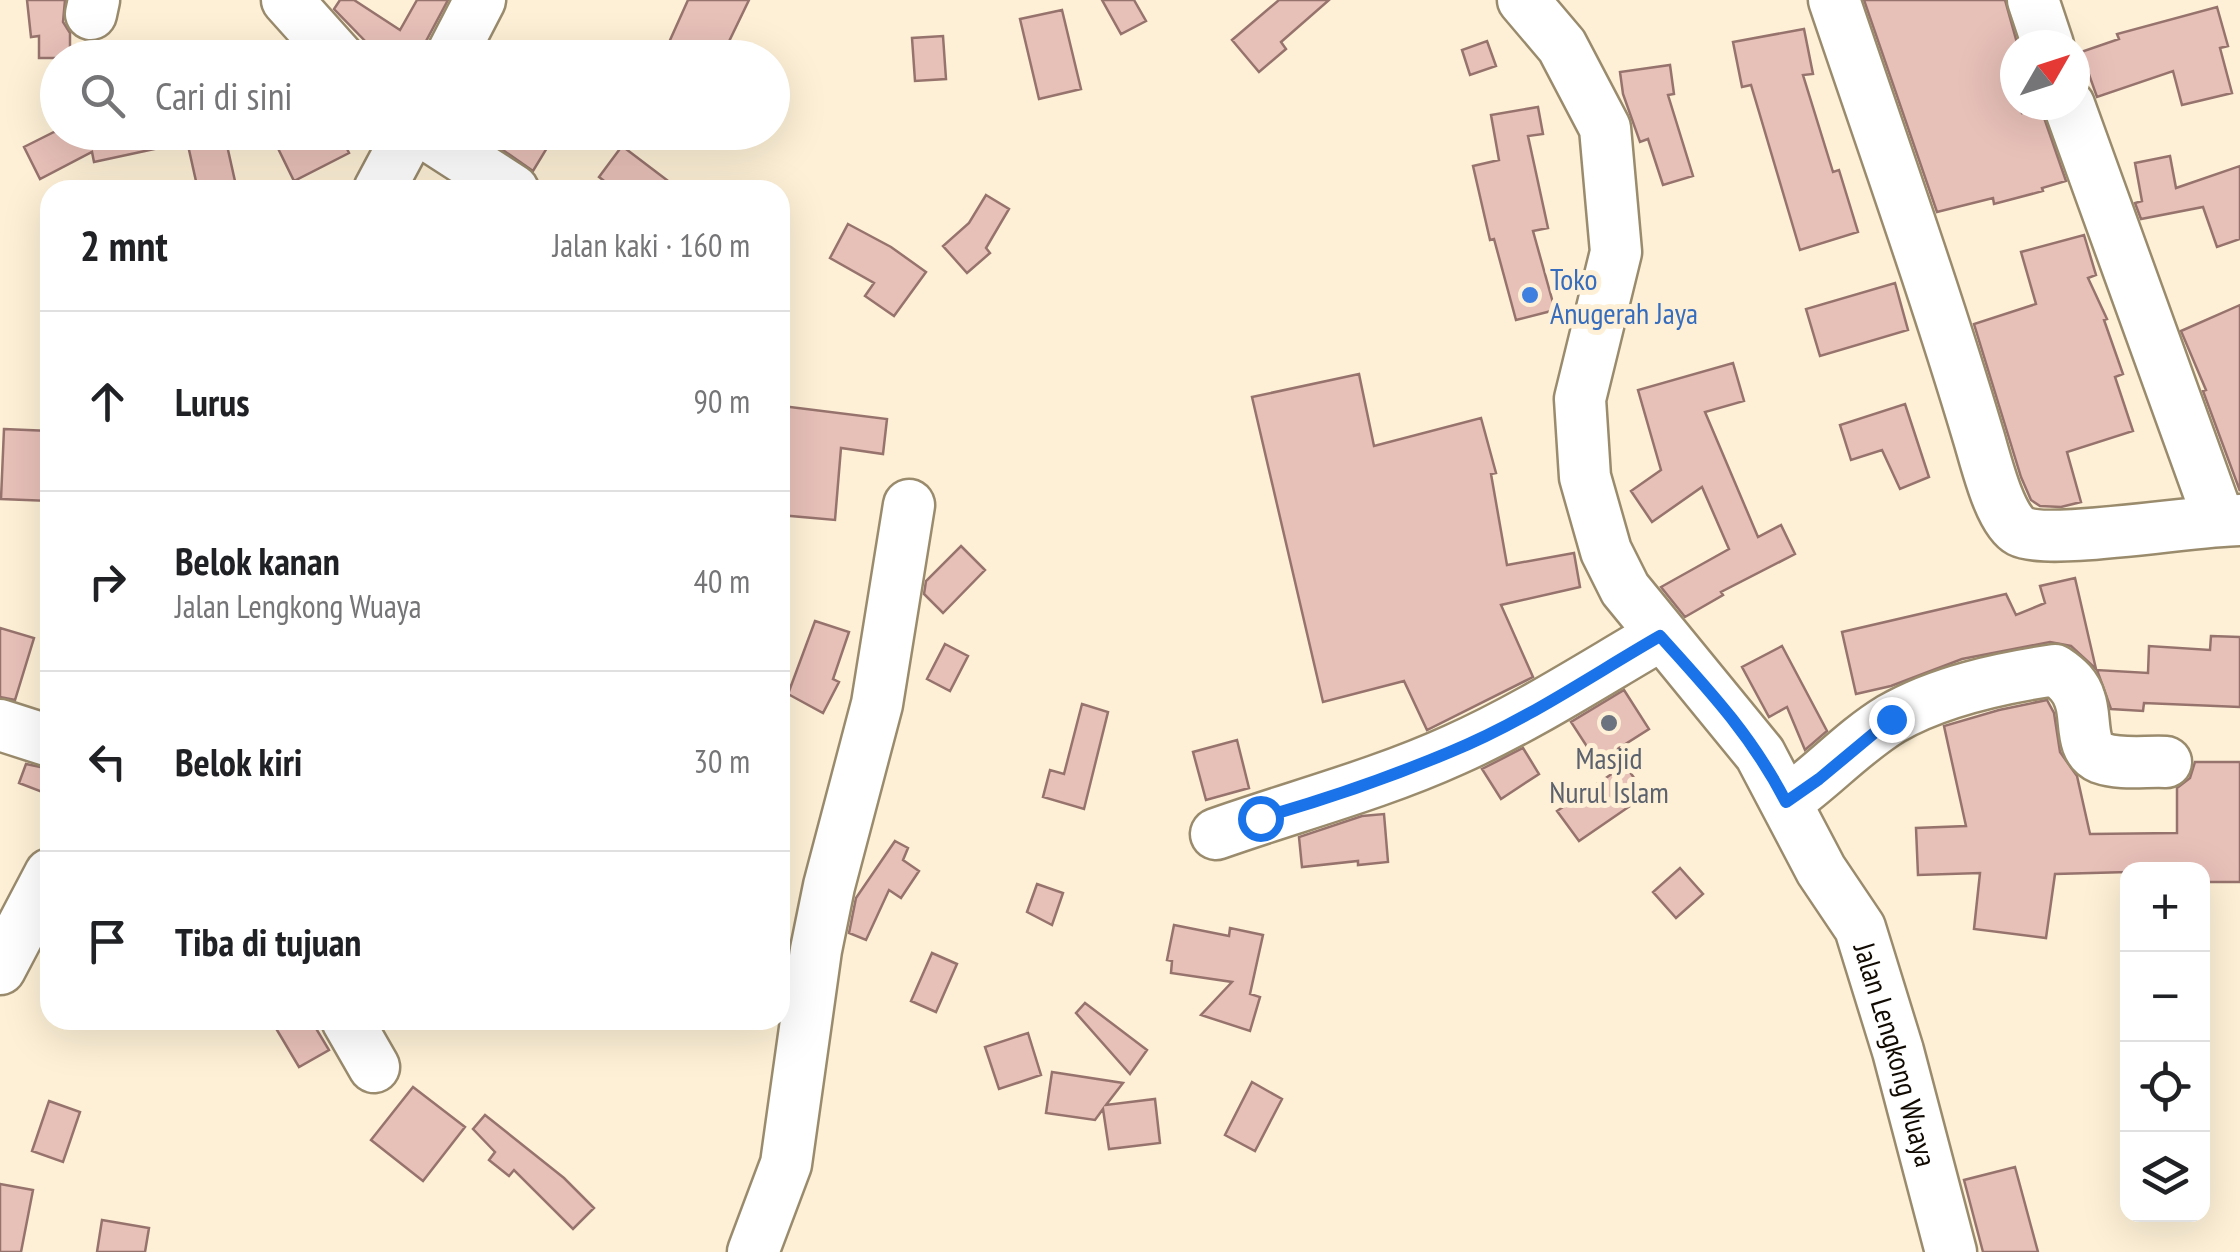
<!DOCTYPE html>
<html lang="id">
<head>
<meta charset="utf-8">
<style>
	body { margin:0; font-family:"PT Sans Narrow",sans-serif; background:#f2f2f2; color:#202124 }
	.controls { position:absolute; right:30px; bottom:30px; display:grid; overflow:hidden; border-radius:20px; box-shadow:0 10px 40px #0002 }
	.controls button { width:90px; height:90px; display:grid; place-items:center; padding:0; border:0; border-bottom:2px solid #e0e0e0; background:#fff; color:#202124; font:50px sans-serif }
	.compass { position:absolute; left:2000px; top:30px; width:90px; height:90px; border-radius:50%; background:#fff; box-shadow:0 10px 40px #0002; rotate:51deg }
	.stop { position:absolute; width:30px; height:30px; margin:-22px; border:8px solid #1a73e8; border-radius:50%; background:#fff }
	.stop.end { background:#1a73e8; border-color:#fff; box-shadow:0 2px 10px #0008 }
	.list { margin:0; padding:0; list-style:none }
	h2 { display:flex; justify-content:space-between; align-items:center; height:130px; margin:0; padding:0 40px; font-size:42px }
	h2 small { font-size:32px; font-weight:400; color:#757577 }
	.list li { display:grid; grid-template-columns:65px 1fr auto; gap:30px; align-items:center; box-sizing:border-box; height:180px; padding:0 40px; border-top:2px solid #e0e0e0 }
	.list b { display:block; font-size:38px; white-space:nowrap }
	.list p { margin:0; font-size:32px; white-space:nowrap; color:#757577 }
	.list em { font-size:32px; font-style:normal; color:#757577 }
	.icon { flex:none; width:55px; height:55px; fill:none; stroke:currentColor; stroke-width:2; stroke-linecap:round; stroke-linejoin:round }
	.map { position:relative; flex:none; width:2240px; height:1252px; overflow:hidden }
	.search { position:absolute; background:#fff; box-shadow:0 10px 40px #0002; left:40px; top:40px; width:750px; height:110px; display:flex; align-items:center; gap:25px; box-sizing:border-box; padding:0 35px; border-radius:55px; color:#757577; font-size:38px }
	.panel { position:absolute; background:#fff; box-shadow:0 10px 40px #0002; left:40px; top:180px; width:750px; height:850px; border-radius:30px }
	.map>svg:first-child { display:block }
</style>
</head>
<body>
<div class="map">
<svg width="2240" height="1252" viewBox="0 0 2240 1252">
	<rect width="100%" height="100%" fill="#fdf0d6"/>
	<!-- building -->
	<path fill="#e7c0b8" stroke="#97736d" stroke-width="2.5" d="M27 0H65L63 22 70 33V58H39V36L31 37Z
		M340 0H354L400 30 417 0H448L424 45 422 58H367V43L334 9Z
		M688 0H749L721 58H662Z
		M1102 0H1134L1146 21 1121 34Z
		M1279 0H1329L1281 42 1286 49 1259 72 1232 40Z
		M1864 0H2005L2017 43 2015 105H2020L2022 113 2041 109 2066 181 2042 188 2043 191 1994 204 1993 198 1937 212Z
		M2217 7 2228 46 2220 48 2232 93 2182 105 2173 71 2097 97 2081 52 2119 39 2117 34Z
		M1062 10 1081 89 1039 99 1020 19Z
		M1804 29 1813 74 1803 75 1833 172 1839 170 1858 232 1800 250 1751 85 1742 87 1733 42Z
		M943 36 946 79 915 81 912 38Z
		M1487 41 1496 66 1470 75 1462 50Z
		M1670 65 1674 94 1668 95 1693 176 1663 185 1648 139 1640 142 1623 94 1620 72Z
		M1538 107 1543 134 1528 136 1548 228 1533 231 1555 310 1516 320 1494 239 1490 240 1473 166 1499 160 1491 115Z
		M54 132H172L173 145 94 162 92 152 40 179 24 147Z
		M185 132H224L237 190H198Z
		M270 132H339L349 153 294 181Z
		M509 132H532L550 143 533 171 500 148Z
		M622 146 680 190H616L599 177Z
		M2170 156 2176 188 2240 166V239L2217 247 2203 207 2141 219 2135 203 2142 201 2135 163Z
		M986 195 1009 209 986 248 990 253 967 273 943 246 969 223Z
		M848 224 891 247 926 272 894 316 865 296 874 283 830 258Z
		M2084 235 2096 275 2088 278 2107 319 2104 320 2123 374 2115 377 2133 431 2067 452 2081 502 2061 507 2040 506 2031 500 2021 477 1974 324 2036 304 2021 252Z
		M1895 283 1908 330 1820 356 1806 309Z
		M2240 305V491L2203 391 2206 390 2181 331Z
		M1733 363 1744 401 1705 412 1758 537 1781 525 1795 554 1721 592 1723 595 1685 617 1661 587 1729 549 1702 487 1652 522 1631 491 1661 470 1638 390Z
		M1359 374 1374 446 1481 418 1496 473 1491 474 1507 565 1574 553 1580 587 1501 605 1533 677 1427 730 1404 681 1323 702 1252 397Z
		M1905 404 1929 477 1900 489 1882 450 1851 460 1840 425Z
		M782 406 887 419 883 454 841 448 835 520 780 515Z
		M4 429 50 431V501L1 499Z
		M961 546 985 570 943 613 924 594 926 581Z
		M2075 578 2096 669 2071 646 2050 642 1962 659 1891 686 1856 694 1842 632 2006 594 2016 615 2045 603 2040 586Z
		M815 621 849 632 833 679 839 682 823 713 788 694Z
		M0 628 34 638 15 700 0 697Z
		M2211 636 2240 637V707L2144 703 2143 711 2111 709 2097 670 2148 673 2149 646 2210 650Z
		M945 644 968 656 950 691 927 679Z
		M1782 646 1827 731 1805 750 1787 707 1769 717 1742 667Z
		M1624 690 1649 729 1597 762 1571 722Z
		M2047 700 2054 713 2060 752 2077 776 2090 834 2177 833V788L2190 778 2195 762H2240V882H2202V870L2055 874 2046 938 1974 929 1980 873 1918 875 1916 828 1966 826 1944 726 1999 710Z
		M1082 704 1108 712 1084 809 1043 797 1050 770 1064 774Z
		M1237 740 1249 788 1206 800 1193 752Z
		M1523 748 1539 774 1501 799 1482 769Z
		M26 764 50 769V795L19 783Z
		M1625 765 1646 795 1579 841 1557 811Z
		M1384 814 1388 862 1358 865V861L1302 867 1299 837 1362 816Z
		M895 841 908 848 903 860 919 871 901 898 889 890 866 940 849 933 856 898Z
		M1680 868 1703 894 1676 918 1653 892Z
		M1037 884 1063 893 1052 925 1027 912Z
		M1174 925 1229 936 1230 928 1263 935 1250 994 1260 997 1250 1031 1201 1015 1232 982 1171 973 1172 961 1167 960Z
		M932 953 957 964 936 1012 911 1001Z
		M1085 1003 1147 1050 1130 1074 1076 1013Z
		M271 1020H311L329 1050 299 1067Z
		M1028 1033 1041 1075 999 1089 985 1047Z
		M1052 1072 1123 1083 1106 1105 1155 1099 1160 1143 1109 1149 1103 1109 1095 1120 1046 1113Z
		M1252 1082 1282 1099 1255 1151 1225 1135Z
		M413 1087 465 1127 423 1181 371 1140Z
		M49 1101 80 1112 63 1162 32 1151Z
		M485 1115 564 1178 594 1208 573 1229 514 1170 509 1176 489 1160 495 1152 473 1129Z
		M2015 1167 2038 1252H1983L1964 1180Z
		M0 1184 33 1190 21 1252H0Z
		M102 1220 149 1228 145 1252H97Z"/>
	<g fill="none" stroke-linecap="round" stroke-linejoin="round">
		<!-- minor casing -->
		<g stroke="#9a8b6d" stroke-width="55">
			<g id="minor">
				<path d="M287 0 339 58"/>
				<path id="s1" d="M1523 0 1562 46 1605 128 1616 252 1580 399 1585 477 1606 551 1625 589 1760 754 1821 870 1860 928 1898 1051 1951 1252"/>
				<path d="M1834 0C1883 145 1934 288 1978 435 1985 457 1999 520 2020 531 2049 546 2196 520 2240 520"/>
				<path d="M2033 0 2048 45"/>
				<path d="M91 14 94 0"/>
				<path d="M450 58 480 0"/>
				<path d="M2069 105 2219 520"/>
				<path d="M423 132 513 190"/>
				<path d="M379 190 410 132"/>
				<path d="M0 725 50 741"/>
				<path d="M1786 802C1822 777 1853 742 1891 719 1939 691 2001 678 2055 670 2067 678 2076 686 2080 700 2087 719 2079 749 2101 758 2120 765 2146 761 2166 762"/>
				<path d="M1216 834C1295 806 1377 785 1454 750 1526 718 1592 675 1661 635"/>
				<path d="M0 969 50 874"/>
				<path d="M347 1020 374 1067"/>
				<path d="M753 1252 786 1164 816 950 829 886 877 704 909 505"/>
			</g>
		</g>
		<!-- minor -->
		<use href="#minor" stroke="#fff" stroke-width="50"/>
	</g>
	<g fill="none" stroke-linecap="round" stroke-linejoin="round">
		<!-- route -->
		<path stroke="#1a73e8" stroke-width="12" d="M1260 818C1324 800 1388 778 1450 752 1524 722 1592 675 1660 636 1709 690 1752 736 1786 802L1819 779 1891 719"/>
	</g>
	<!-- markers -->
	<circle fill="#3f7fe0" stroke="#fdf0d6" stroke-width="4" cx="1530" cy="295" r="10"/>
	<circle fill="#6b7280" stroke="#fdf0d6" stroke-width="4" cx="1609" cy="723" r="10"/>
	<g text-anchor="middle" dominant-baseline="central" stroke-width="10" stroke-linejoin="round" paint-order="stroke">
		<!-- shop labels -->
		<g font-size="30" fill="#366cbe" stroke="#fdf0d6" text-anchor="start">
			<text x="1550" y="278">Toko<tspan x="1550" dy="34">Anugerah Jaya</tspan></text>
		</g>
		<!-- worship labels -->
		<g font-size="30" fill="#5b616d" stroke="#fdf0d6">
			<text x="1609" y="757">Masjid<tspan x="1609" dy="34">Nurul Islam</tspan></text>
		</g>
		<!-- street labels -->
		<g font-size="30" fill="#100a02" stroke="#fdf0d6">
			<text stroke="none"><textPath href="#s1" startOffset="1172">Jalan Lengkong Wuaya</textPath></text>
		</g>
	</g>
</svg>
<div class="controls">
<button>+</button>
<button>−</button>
<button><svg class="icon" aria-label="locate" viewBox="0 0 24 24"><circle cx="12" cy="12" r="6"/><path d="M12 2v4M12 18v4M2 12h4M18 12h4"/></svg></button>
<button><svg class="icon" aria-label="layers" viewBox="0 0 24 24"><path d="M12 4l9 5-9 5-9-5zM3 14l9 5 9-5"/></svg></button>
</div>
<svg class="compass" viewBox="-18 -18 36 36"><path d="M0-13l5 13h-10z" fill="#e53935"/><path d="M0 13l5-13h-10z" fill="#757577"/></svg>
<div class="stop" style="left:1260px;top:818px"></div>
<div class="stop end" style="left:1891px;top:719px"></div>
<div class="search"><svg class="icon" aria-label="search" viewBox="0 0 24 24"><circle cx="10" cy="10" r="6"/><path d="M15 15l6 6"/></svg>Cari di sini</div>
<section class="panel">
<h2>2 mnt<small>Jalan kaki · 160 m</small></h2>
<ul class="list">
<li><svg class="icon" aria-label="ahead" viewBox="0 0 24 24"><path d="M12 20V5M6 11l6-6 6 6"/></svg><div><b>Lurus</b></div><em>90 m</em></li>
<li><svg class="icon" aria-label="right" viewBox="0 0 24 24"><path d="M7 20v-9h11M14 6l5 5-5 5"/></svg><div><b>Belok kanan</b><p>Jalan Lengkong Wuaya</p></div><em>40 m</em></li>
<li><svg class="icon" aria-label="left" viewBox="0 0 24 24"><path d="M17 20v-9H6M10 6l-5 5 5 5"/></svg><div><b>Belok kiri</b></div><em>30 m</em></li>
<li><svg class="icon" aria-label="arrive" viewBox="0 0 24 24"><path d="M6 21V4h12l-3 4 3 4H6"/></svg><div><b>Tiba di tujuan</b></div></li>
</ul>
</section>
</div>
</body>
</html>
